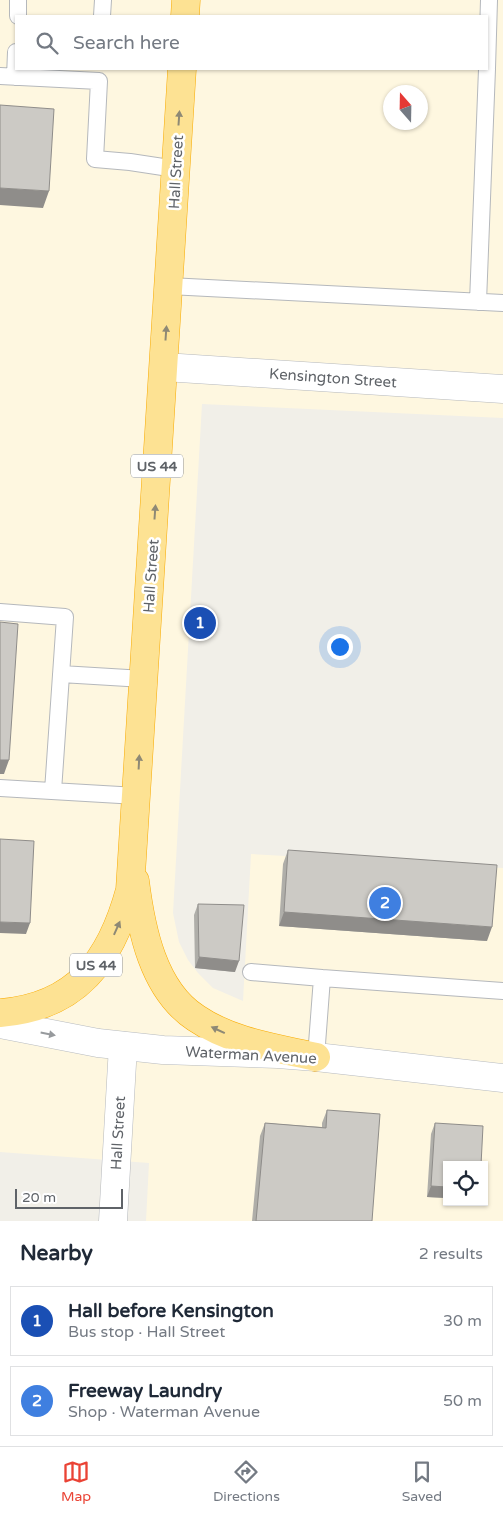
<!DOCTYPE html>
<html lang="en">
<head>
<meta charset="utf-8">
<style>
	body { margin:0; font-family:"Varela Round",sans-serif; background:#f2f2f3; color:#1f2937 }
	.controls { position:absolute; right:15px; bottom:15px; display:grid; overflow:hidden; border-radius:0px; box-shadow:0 1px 4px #0004 }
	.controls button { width:45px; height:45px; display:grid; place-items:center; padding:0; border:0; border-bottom:1px solid #e0e1e3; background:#fff; color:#1f2937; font:25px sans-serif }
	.compass { position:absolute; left:383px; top:85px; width:45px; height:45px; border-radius:50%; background:#fff; box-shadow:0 1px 4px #0004; rotate:340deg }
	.scale { position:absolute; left:15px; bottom:12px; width:108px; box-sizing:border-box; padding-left:5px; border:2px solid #5f6368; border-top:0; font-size:14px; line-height:18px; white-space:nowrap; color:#5f6368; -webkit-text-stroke:4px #fff; paint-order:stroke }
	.you { position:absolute; left:339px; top:646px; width:18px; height:18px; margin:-12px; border:4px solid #fff; border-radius:50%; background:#1a73e8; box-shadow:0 0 0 8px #1a73e833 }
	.badge { display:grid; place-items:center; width:32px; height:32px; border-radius:50%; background:#ea4335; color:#fff; font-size:16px; font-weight:700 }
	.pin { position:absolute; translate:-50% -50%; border:2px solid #fff; box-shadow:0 1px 5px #0006 }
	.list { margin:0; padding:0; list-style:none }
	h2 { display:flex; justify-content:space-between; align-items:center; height:65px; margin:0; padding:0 20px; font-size:21px }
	h2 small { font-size:16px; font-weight:400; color:#747a83 }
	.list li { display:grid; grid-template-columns:32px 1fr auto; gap:15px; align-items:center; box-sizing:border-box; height:70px; margin:0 10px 10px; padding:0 10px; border:1px solid #e0e1e3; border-radius:0px }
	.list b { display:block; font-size:19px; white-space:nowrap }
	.list p { margin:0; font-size:16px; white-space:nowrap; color:#747a83 }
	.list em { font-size:16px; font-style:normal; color:#747a83 }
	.icon { flex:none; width:28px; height:28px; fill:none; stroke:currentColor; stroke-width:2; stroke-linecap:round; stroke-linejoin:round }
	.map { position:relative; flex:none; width:503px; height:1221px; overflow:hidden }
	.search { position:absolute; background:#fff; box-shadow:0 1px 4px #0004; left:15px; right:15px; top:15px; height:55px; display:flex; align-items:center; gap:12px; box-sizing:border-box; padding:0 18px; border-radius:0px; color:#747a83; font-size:19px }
	.sheet { height:225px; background:#fff }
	nav { display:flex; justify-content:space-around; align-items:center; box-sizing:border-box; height:70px; border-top:1px solid #e0e1e3; background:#fff; font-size:14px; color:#747a83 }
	nav a { display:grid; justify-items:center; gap:2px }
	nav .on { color:#ea4335 }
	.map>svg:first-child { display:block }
</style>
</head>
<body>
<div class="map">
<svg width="503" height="1221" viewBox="0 0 503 1221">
	<rect width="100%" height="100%" fill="#f1efe8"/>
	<!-- commercial -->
	<path fill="#fef7e0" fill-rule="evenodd" d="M0 0H503V418L202 404 173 913 179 942 188 960 198 973 213 988 243 1001 251 854 503 868V1221H146L149 1163 0 1152ZM16 16H487V69H16ZM390 92H420V122H390ZM447 1165H484V1202H447Z"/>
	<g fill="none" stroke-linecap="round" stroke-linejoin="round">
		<!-- lane casing -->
		<g stroke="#b5b8bc" stroke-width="18">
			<path id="lane" d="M18 16V0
				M102 16 103 0
				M487 68 489 0
				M0 76 99 81 95 159 130 162 176 169
				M15 77 16 52
				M169 286 503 303
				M478 302 487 69
				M0 612 65 617 53 791
				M61 674 144 679
				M0 788 137 796
				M251 972 322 978
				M316 1057 322 978 503 991"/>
		</g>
		<!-- street casing -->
		<g stroke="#b5b8bc" stroke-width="29">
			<path id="street" d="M164 367 503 389
				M113 1221 123 1046"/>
		</g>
		<!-- secondary casing -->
		<g stroke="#b6babf" stroke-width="29">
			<path id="secondary" d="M0 1024 98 1043 163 1050 278 1054 316 1057 503 1078"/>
		</g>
		<!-- highway casing -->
		<g stroke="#f9ab00" stroke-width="29">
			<path id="highway" d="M185 16 186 0
				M135 881C141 929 153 990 196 1018 231 1042 276 1048 316 1057
				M0 1013C77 1007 111 960 130 890L182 69"/>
		</g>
		<!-- lane -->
		<use href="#lane" stroke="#fff" stroke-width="16"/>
		<!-- street -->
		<use href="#street" stroke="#fff" stroke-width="28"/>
		<!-- secondary -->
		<use href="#secondary" stroke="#fff" stroke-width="28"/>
		<!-- highway -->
		<use href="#highway" stroke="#fde293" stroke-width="28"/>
	</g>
	<!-- wall -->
	<path fill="#afaea9" d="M288 850 487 941 279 926 283 864Z
		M198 904 235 972 195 968 194 915Z
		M327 1110 372 1221H252L260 1136 265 1123 322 1127V1123Z
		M435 1123 447 1165V1198L427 1197 431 1134Z"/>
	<!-- shaded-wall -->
	<path fill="#8f8d8a" d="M0 188 49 191 43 208 0 205Z
		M0 760H9L4 774H0Z
		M284 912 492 927 487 941 279 926Z
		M0 922 30 923 26 934 0 933Z
		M199 957 239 961 235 972 195 968Z
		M431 1186 447 1187V1198L427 1197Z"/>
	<!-- building -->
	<path fill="#cccac5" stroke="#8f8d8a" d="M0 105 54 109 49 191 0 188Z
		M0 622 18 624 9 760H0Z
		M0 839 34 841 30 923 0 922Z
		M288 850 497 865 492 927 284 912Z
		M198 904 244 905 239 961 199 957Z
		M327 1110 380 1114 372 1221H256L265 1123 326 1128Z
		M435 1123 483 1126 481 1165H447V1187L431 1186Z"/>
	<!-- one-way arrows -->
	<defs><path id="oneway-solid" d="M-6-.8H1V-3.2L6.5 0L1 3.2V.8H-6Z" transform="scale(1.25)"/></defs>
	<g fill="#8e8975">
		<use href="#oneway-solid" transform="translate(179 118) rotate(-86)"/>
		<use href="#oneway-solid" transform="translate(166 333) rotate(-86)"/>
		<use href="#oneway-solid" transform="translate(155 512) rotate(-86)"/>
		<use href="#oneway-solid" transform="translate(139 762) rotate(-87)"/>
		<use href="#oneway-solid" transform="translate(117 928) rotate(-66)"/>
		<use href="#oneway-solid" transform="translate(218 1030) rotate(-155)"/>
	</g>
	<use fill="#979a9d" href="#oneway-solid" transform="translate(48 1034) rotate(11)"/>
	<g text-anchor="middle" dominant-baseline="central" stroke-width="5" stroke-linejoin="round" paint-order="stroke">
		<!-- shield labels -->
		<g fill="#fff" stroke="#8f9295" stroke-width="1">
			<rect x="131" y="454.5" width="52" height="23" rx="4"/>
			<rect x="70" y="953.5" width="52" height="23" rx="4"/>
		</g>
		<g font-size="14" font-weight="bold" fill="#5f6368">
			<text x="157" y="466">US 44</text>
			<text x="96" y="965">US 44</text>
		</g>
		<!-- street labels -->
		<g font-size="15" fill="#5f6368" stroke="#fff">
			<text transform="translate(176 172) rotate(-87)">Hall Street</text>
			<text transform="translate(333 378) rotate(4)">Kensington Street</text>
			<text transform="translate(151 576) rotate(-86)">Hall Street</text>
			<text transform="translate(251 1055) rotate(3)">Waterman Avenue</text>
			<text transform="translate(118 1133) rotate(-87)">Hall Street</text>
		</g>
	</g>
</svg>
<div class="controls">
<button><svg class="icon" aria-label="locate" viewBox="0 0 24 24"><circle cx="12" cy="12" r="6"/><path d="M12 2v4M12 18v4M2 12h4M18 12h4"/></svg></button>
</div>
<svg class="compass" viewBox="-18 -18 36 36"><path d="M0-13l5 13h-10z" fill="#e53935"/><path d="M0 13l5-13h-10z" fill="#747a83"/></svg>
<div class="scale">20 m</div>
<div class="you"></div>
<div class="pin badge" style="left:200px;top:623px;background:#1a4fb4">1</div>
<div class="pin badge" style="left:385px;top:903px;background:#3f7fe0">2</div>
<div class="search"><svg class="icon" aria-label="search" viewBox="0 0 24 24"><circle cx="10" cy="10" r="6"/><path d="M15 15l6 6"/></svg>Search here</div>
</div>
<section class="sheet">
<h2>Nearby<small>2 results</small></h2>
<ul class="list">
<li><span class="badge" style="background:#1a4fb4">1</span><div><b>Hall before Kensington</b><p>Bus stop · Hall Street</p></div><em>30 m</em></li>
<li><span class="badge" style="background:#3f7fe0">2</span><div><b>Freeway Laundry</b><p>Shop · Waterman Avenue</p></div><em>50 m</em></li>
</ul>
</section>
<nav>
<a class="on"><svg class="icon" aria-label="map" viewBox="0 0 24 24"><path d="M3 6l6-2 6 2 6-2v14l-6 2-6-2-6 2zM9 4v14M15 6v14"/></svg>Map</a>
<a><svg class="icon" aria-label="directions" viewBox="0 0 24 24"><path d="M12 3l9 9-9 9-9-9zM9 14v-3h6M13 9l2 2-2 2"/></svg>Directions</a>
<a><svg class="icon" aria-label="saved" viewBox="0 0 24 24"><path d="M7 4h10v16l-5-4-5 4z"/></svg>Saved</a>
</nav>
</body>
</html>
